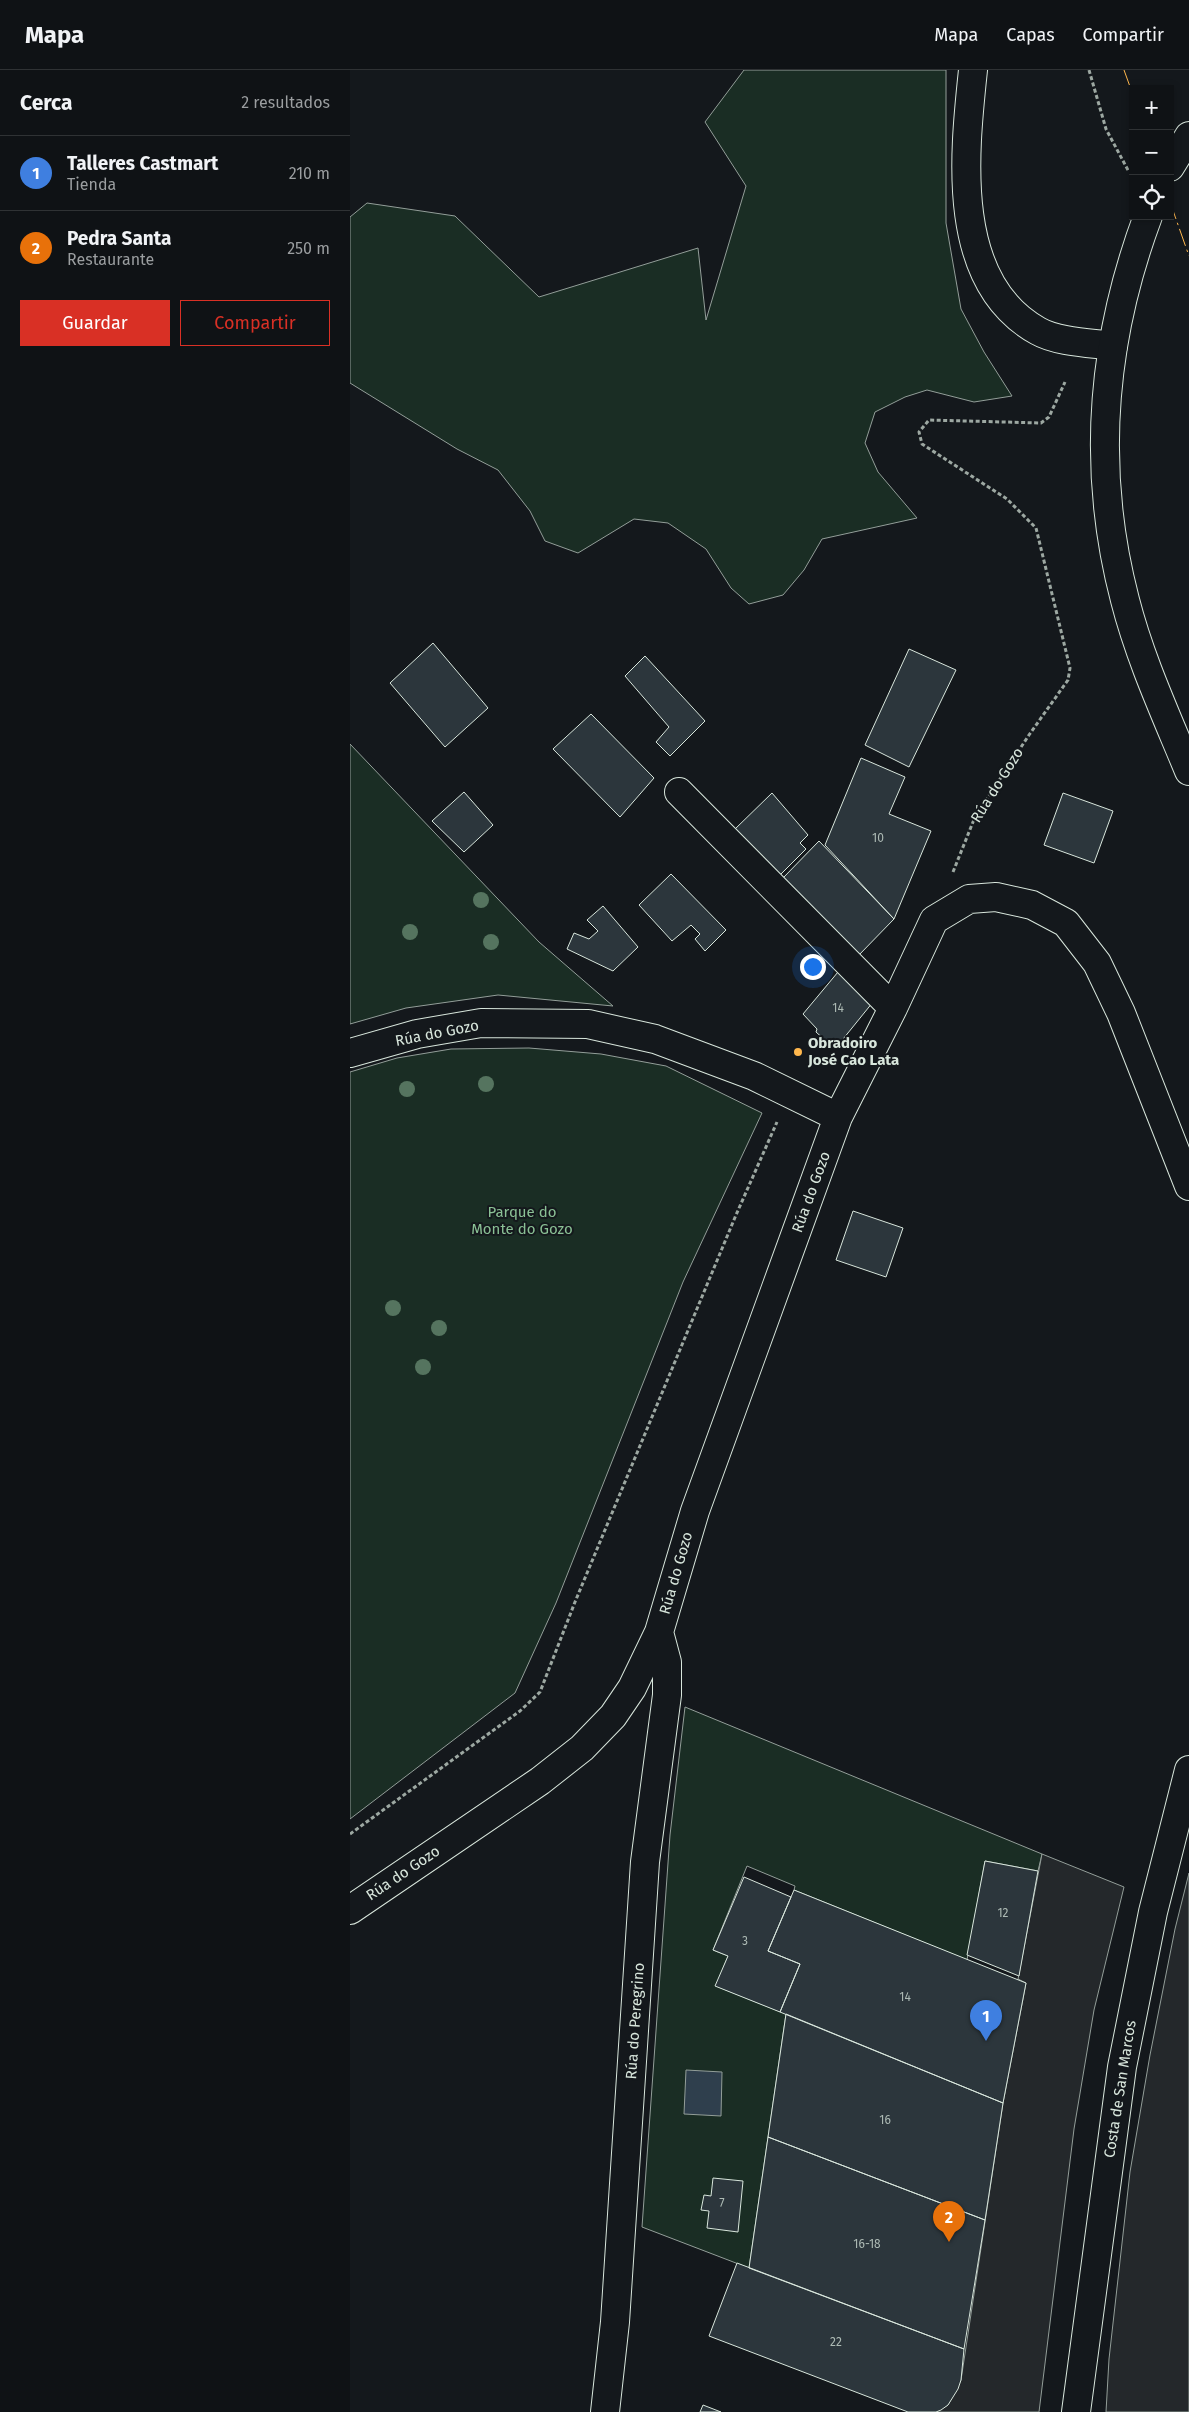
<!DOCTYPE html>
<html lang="es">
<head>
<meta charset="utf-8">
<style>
	body { margin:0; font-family:"Fira Sans",sans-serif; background:#181b1e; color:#f1f3f6 }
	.controls { position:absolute; right:15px; top:15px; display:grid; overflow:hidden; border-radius:0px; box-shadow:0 2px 8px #0003 }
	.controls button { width:45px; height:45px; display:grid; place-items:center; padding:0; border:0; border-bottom:1px solid #2f3234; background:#0f1215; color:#f1f3f6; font:25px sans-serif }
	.you { position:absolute; left:462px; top:896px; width:18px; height:18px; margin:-12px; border:4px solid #fff; border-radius:50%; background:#1a73e8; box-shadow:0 0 0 8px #1a73e833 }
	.badge { display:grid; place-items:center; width:32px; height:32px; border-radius:50%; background:#d93025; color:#fff; font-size:16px; font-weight:700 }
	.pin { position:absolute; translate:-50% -41px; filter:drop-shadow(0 1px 2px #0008) }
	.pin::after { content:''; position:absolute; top:26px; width:18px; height:15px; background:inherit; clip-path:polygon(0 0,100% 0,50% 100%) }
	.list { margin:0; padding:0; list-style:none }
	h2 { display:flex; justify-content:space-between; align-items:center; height:65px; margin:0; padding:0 20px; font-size:21px }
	h2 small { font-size:16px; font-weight:400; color:#9b9ea0 }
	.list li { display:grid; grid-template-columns:32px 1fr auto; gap:15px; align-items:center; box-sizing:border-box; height:75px; padding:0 20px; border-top:1px solid #2f3234 }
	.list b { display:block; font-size:19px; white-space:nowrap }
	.list p { margin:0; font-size:16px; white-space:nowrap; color:#9b9ea0 }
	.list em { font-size:16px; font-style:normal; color:#9b9ea0 }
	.actions { display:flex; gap:10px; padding:15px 20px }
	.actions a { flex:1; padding:11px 0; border:1px solid #d93025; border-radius:0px; text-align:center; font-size:18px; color:#d93025 }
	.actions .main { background:#d93025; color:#fff }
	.icon { flex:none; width:28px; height:28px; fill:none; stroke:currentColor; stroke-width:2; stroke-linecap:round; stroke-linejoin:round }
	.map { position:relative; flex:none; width:839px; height:2342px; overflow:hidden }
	header { display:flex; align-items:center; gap:30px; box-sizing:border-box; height:70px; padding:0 25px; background:#0f1215; border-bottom:1px solid #2f3234 }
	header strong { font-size:24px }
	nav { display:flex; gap:28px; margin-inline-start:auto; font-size:18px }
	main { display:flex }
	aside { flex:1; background:#0f1215 }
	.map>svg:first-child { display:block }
</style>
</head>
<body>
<header>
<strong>Mapa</strong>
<nav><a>Mapa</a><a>Capas</a><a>Compartir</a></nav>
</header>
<main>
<aside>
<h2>Cerca<small>2 resultados</small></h2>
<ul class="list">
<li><span class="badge" style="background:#3f7fe0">1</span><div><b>Talleres Castmart</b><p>Tienda</p></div><em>210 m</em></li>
<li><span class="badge" style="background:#e8710a">2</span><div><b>Pedra Santa</b><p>Restaurante</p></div><em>250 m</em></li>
</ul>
<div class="actions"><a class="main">Guardar</a><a>Compartir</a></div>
</aside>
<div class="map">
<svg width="839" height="2342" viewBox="0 0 839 2342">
	<rect width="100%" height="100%" fill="#14181c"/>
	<!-- green -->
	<path fill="#1a2d24" stroke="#939e99" d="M394 0H596V153L611 239 634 282 662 326 624 332 577 320 555 327 525 342 515 373 528 402 567 448 472 469 454 500 433 525 399 534 381 518 356 479 318 453 284 449 228 483 195 471 180 441 148 400 107 379 0 313V147L17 133 105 146 189 227 348 178 356 250 396 116 355 52Z
		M0 674 189 872 263 936 148 925 56 938 0 954Z
		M179 978 251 984 316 996 412 1043 333 1212 206 1533 165 1623 0 1749V1002L47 988 101 979Z
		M335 1637 692 1784 688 1801 635 1791 617 1890 444 1820 445 1816 397 1796 363 1880 378 1886 366 1916 436 1944 399 2198 292 2157 320 1765Z"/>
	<!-- parking -->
	<path fill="#24282b" stroke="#939e99" d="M692 1784 774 1817 744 1940 724 2059 689 2342H586L598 2335 611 2310 653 2033 676 1913 668 1909Z
		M839 1803V2342H756L759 2289 780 2102 800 1985 825 1859Z"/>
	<!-- water -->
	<path fill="#2f3f4d" stroke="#939e99" d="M336 2000 372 2002 371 2046 334 2044Z"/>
	<!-- building -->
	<path fill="#2c363c" stroke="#d8e6dc" d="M83 573 138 638 95 677 40 613Z
		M559 579 606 600 559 697 515 675Z
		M295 586 355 651 320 686 306 672 319 657 275 606Z
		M241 644 304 708 270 747 203 679Z
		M511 688 555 707 539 744 581 761 544 849 475 775Z
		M114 722 143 755 114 782 82 751Z
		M422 723 458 765 450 773 456 779 429 806 384 760Z
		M713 723 763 741 744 793 694 775Z
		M469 771 544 849 508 886 433 808Z
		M321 804 376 860 355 881 345 869 350 864 341 855 322 871 289 835Z
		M253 836 288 877 263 901 217 879 224 863 239 869 248 861 237 850Z
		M488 902 523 932 485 979 466 962 467 959 453 944Z
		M503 1141 553 1158 536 1207 486 1190Z
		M635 1791 688 1801 669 1906 617 1885Z
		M394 1807 441 1827 418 1881 450 1894 430 1942 365 1916 378 1886 363 1880Z
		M444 1820 676 1913 653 2033 430 1942 450 1894 418 1881Z
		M436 1944 653 2033 635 2150 418 2067Z
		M418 2067 635 2150 614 2279 399 2198Z
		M363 2108 393 2111 388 2162 357 2158 359 2141 351 2140 354 2125 361 2126Z
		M387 2193 614 2279 611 2310 608 2319 598 2335 591 2340 586 2342H558L359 2266Z
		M353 2335 371 2342H350Z"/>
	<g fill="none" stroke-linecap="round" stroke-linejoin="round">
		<!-- minor casing -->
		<g stroke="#d8e6dc" stroke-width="30">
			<path id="minor" d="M623 0C614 85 600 212 688 261 707 272 741 273 763 276
				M329 722 543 938
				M0 983 67 964 131 953 238 954 305 969 404 1006 488 1047
				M0 1840 190 1711 232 1678 263 1646 282 1618 309 1562 345 1441 488 1047 543 938 584 850 619 829 646 827 682 835 716 853 747 893 771 943 839 1116
				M255 2342 265 2252 295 1792 317 1625V1592L309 1562"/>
		</g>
		<!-- major casing -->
		<g stroke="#d8e6dc" stroke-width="30">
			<path id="major" d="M820 97 839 66
				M798 146C751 272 741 400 775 530 790 589 816 645 839 701
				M726 2342 772 1997 803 1842 839 1700"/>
		</g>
		<!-- path -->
		<path stroke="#9da8a2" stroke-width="3" stroke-dasharray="4 2.5" stroke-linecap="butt" d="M739 0 756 59 779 102
			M603 802 625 747 679 665 718 610 720 598 686 458 657 429 572 374 569 362 579 350 691 353 699 347 715 312
			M0 1764 170 1641 190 1622 225 1532 386 1145 427 1052"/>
		<!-- minor -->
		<use href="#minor" stroke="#14181c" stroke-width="28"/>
		<!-- major -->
		<use href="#major" stroke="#14181c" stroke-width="28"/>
		<!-- power -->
		<path stroke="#ffb74d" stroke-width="1" stroke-dasharray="18 4 2.5 4" stroke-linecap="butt" d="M774 0 783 25
			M820 132 839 186"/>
	</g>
	<!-- trees -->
	<g fill="#55745f">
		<circle cx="131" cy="830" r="8"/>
		<circle cx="60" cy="862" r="8"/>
		<circle cx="141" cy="872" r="8"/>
		<circle cx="136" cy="1014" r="8"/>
		<circle cx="57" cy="1019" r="8"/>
		<circle cx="43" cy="1238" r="8"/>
		<circle cx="89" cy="1258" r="8"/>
		<circle cx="73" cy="1297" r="8"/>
	</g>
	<!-- markers -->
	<circle fill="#ffb74d" stroke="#14181c" stroke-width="2" cx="448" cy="982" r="5"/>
	<g text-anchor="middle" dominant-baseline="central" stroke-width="4" stroke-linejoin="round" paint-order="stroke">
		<!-- number labels -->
		<g font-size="12" fill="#adbab4">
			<text x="528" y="768">10</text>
			<text x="488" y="938">14</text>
			<text x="653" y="1843">12</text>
			<text x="395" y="1871">3</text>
			<text x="555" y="1927">14</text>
			<text x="535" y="2050">16</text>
			<text x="372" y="2133">7</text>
			<text x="517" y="2174">16-18</text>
			<text x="486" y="2272">22</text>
		</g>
		<!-- street labels -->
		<g font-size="15" fill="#d8e6dc" stroke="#14181c">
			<text transform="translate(647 715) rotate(-58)">Rúa do Gozo</text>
			<text transform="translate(87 963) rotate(-11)">Rúa do Gozo</text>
			<text transform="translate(461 1122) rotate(-70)">Rúa do Gozo</text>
			<text transform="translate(326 1503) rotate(-74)">Rúa do Gozo</text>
			<text transform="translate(53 1803) rotate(-34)">Rúa do Gozo</text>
			<text transform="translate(285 1951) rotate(-86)">Rúa do Peregrino</text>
			<text transform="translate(770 2019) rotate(-81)">Costa de San Marcos</text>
		</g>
		<!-- poi labels -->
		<g font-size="15" font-weight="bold" fill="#d8e6dc" stroke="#14181c" text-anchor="start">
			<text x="458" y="973">Obradoiro<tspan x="458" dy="17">José Cao Lata</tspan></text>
		</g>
		<!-- park labels -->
		<g font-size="15" fill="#8ac095" stroke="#14181c">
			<text x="172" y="1142">Parque do<tspan x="172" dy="17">Monte do Gozo</tspan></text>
		</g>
	</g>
</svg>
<div class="controls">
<button>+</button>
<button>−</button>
<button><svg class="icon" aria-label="locate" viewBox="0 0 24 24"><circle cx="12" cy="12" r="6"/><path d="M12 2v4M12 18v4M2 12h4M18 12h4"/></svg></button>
</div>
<div class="you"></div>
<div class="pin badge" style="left:636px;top:1971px;background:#3f7fe0">1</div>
<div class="pin badge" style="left:599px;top:2172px;background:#e8710a">2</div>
</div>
</main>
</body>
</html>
